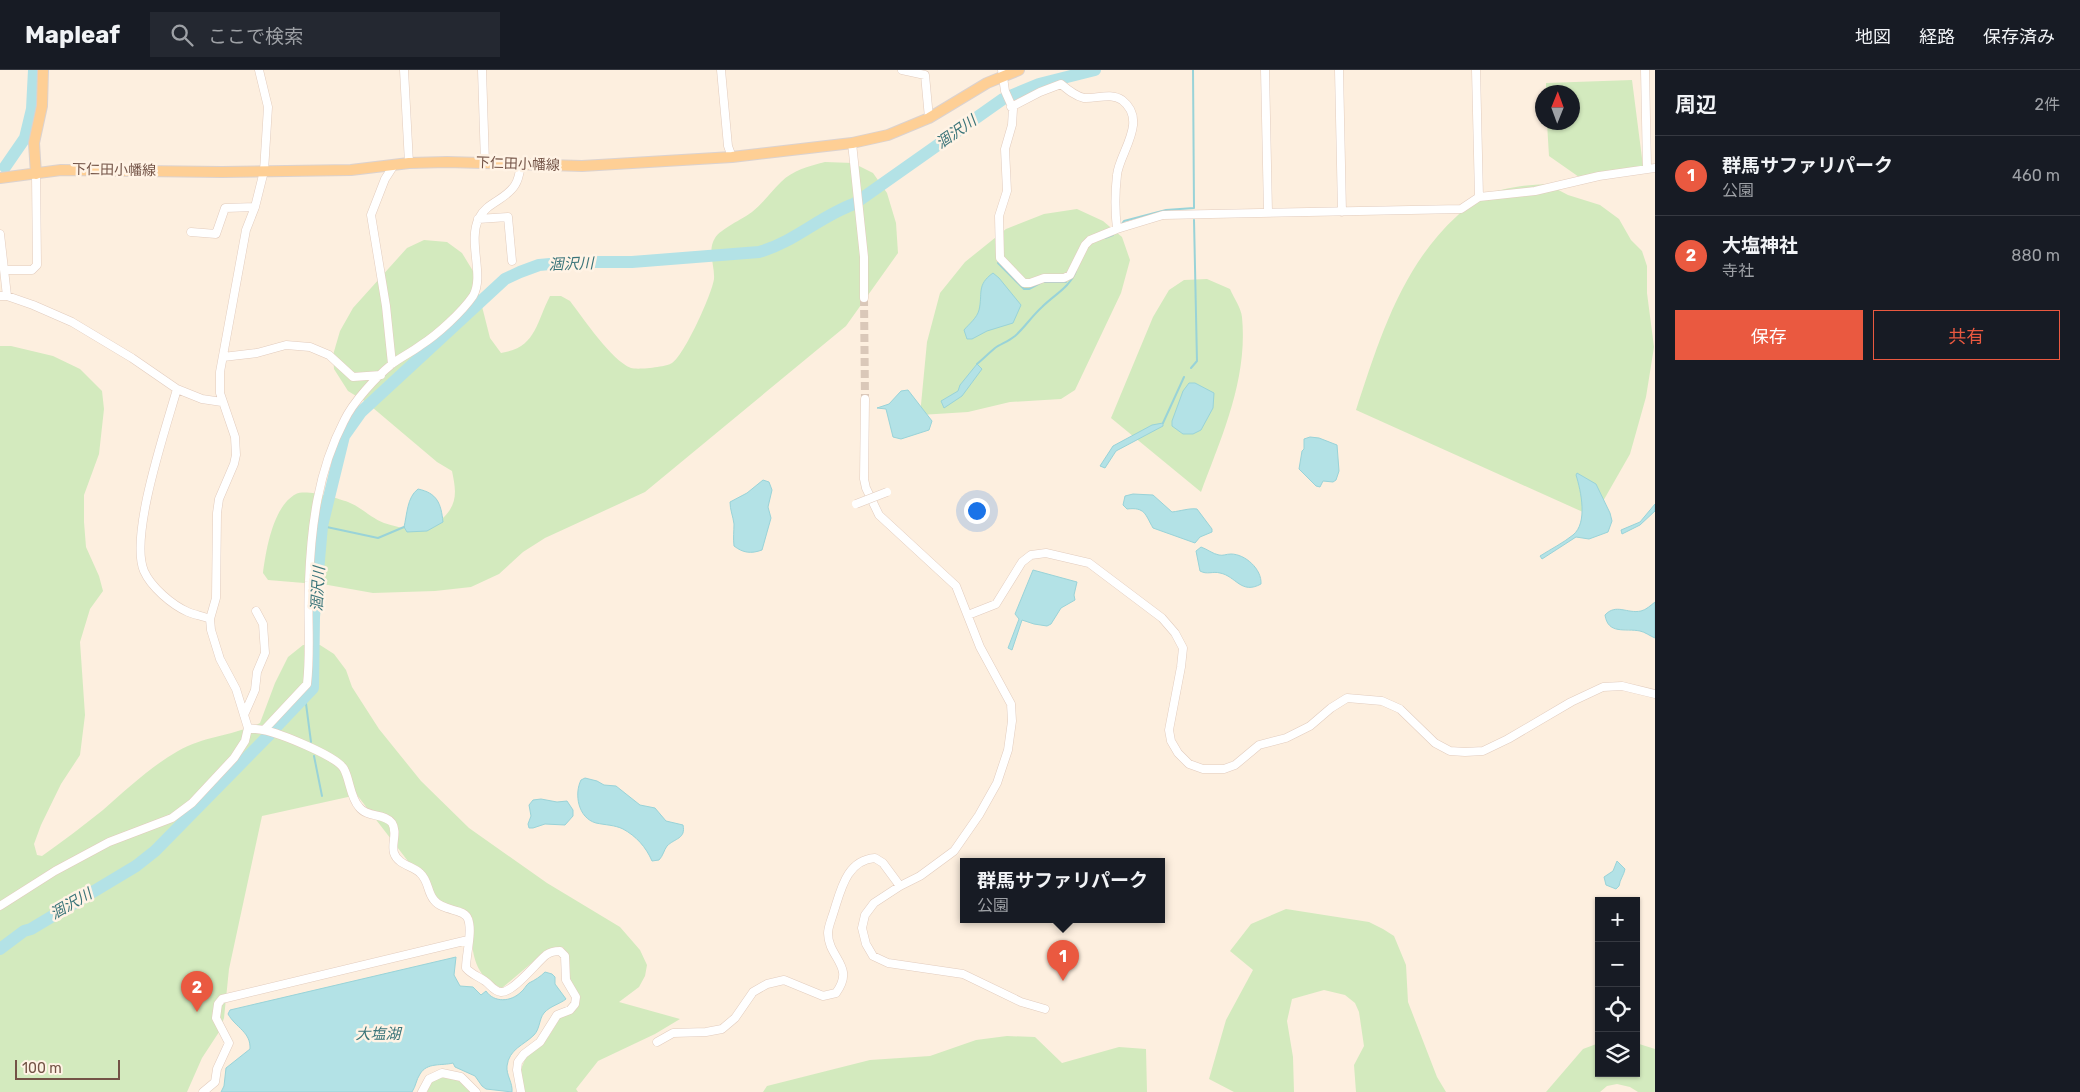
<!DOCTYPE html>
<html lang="ja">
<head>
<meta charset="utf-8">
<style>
	body { margin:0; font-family:Rubik,"Noto Sans JP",sans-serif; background:#242831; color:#f1f3f6 }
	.controls { position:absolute; right:15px; bottom:15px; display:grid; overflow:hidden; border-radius:0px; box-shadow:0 1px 4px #0004 }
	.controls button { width:45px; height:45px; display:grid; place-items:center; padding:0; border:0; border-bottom:1px solid #363941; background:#171b24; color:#f1f3f6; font:25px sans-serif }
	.compass { position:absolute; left:1535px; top:15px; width:45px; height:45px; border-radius:50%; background:#171b24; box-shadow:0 1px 4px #0004; rotate:1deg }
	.scale { position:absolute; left:15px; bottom:12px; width:105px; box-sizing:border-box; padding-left:5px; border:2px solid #735346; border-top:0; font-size:14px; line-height:18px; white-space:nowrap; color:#735346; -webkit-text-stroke:4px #fff3e5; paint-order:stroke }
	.you { position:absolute; left:976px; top:440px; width:18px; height:18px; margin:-12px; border:4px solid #fff; border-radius:50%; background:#1a73e8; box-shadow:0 0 0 8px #1a73e833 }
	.badge { display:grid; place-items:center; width:32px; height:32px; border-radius:50%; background:#ea5940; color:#fff; font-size:16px; font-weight:700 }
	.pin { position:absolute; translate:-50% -41px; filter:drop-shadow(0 1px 2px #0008) }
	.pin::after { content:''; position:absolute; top:26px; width:18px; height:15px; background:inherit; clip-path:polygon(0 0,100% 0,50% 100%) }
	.popup { position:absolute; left:960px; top:788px; width:205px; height:65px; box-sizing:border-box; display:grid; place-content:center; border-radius:0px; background:#171b24; filter:drop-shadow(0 1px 4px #0005); font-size:16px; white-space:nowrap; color:#9ea1a6 }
	.popup b { font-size:19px; color:#f1f3f6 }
	.popup::after { content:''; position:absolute; left:50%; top:100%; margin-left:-10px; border:10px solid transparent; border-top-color:#171b24 }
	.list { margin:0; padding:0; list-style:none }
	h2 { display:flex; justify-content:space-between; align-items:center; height:65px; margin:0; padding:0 20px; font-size:21px }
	h2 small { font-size:16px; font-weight:400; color:#9ea1a6 }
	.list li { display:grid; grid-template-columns:32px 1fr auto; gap:15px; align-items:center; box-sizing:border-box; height:80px; padding:0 20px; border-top:1px solid #363941 }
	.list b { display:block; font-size:19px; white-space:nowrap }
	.list p { margin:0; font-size:16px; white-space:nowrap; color:#9ea1a6 }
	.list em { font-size:16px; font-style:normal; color:#9ea1a6 }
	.actions { display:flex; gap:10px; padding:15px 20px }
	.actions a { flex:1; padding:11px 0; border:1px solid #ea5940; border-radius:0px; text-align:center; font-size:18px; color:#ea5940 }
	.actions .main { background:#ea5940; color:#fff }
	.icon { flex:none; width:28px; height:28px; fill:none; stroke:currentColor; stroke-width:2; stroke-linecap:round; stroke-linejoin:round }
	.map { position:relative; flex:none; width:1655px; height:1022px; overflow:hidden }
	header { display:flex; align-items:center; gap:30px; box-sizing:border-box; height:70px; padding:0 25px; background:#171b24; border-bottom:1px solid #363941 }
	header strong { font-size:24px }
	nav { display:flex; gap:28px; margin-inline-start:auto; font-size:18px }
	.search { width:350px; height:45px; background:#242831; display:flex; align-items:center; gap:12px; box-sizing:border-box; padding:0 18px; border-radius:0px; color:#9ea1a6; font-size:19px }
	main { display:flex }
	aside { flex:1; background:#171b24 }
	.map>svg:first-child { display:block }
</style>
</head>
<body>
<header>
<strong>Mapleaf</strong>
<div class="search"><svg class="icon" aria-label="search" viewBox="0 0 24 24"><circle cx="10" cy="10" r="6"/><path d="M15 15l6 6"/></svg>ここで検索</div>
<nav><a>地図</a><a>経路</a><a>保存済み</a></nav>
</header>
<main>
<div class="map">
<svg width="1655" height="1022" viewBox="0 0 1655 1022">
	<rect width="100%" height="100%" fill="#fdefdf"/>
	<!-- green -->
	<path fill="#d3eabe" d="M1632 10 1643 96 1579 107 1549 86 1547 53 1572 52V22H1546V13Z
		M825 92 853 93 873 103 887 123 896 153 898 183 846 256 645 422 545 468 523 482 499 504 471 517 435 521 373 523 328 515 268 510 263 503C266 480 273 436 296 424 306 419 337 428 348 432 361 437 371 448 384 453 405 460 429 464 444 447 458 433 456 420 452 401L437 392 366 332 348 321 334 299 333 285 340 261 353 238 407 178 424 170 447 172 462 183 473 201 490 268 501 283C536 278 536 253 550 226H561L570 231C584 249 611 290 631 298 638 300 666 297 672 293 684 286 712 224 714 209 715 196 707 180 715 168 720 159 743 149 752 142 763 133 771 122 781 112 793 100 809 96 825 92Z
		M1547 114 1568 125 1600 135 1619 149 1631 170 1642 181 1647 196V223L1654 277 1646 327 1630 384 1594 447 1356 340C1379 270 1401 197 1457 146 1464 140 1472 130 1480 127 1502 118 1524 115 1547 114Z
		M1077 139 1103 151 1122 167 1130 190 1121 223 1075 320 1061 329 1010 332 968 342 920 345 927 272 940 223 965 192 1006 159 1044 144Z
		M1207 209 1230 219C1234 228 1241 238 1242 247 1248 309 1222 366 1201 422L1111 348 1153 247 1169 220 1184 210Z
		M0 276H11L53 286 80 299 102 321 104 339 99 384 84 425V452L86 477 99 506 103 521 90 539 80 572 85 645 80 685 61 714 41 755 34 774 37 785 42 786C63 771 83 756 103 740 127 719 150 697 178 681 204 666 233 666 260 653L275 613 288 587 303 575H320L334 584 346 600 352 617 379 659 421 711 469 758 547 813 620 857 640 880 647 895 645 906 639 917 619 932 680 949 655 964 598 991 576 1019 578 1022H523L521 999 526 987 549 966 560 948 577 937 579 926 569 908 563 877 547 880 502 918C472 907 470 877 473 849L466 842 441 834 357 725 262 746 229 899 224 948 219 962 202 988 187 1022H0Z
		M1286 839 1369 852 1383 859 1394 866 1406 895 1408 932 1437 1007 1446 1022H1356L1354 995 1364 976 1359 942 1355 933 1345 925 1324 920 1292 929 1287 951 1293 987 1294 1022H1234L1209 1009 1226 950 1253 900 1230 881 1251 854Z
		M1007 966 1035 967 1062 993 1119 977 1146 979 1147 1022H763L767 1016 870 990 930 986 976 970Z
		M1599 973V1003H1636V973L1655 979V1022H1638L1630 1017 1617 1014 1607 1016 1600 1022H1546L1583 979Z
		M445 1006 460 1010 472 1022H427L431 1012Z"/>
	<!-- water -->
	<path fill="#b3e2e6" stroke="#99d3d8" d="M993 203 999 208 1021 235 1013 253 987 261 972 269H967L964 260C969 254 977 248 979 240 983 224 976 215 993 203Z
		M977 294 982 299 962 326 944 338 941 331 958 321 960 315Z
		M1189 313H1195L1214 323 1213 338 1201 360 1193 364H1183L1172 356V351L1183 321Z
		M908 320 932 351 929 360 901 369 893 367 886 339 877 338 889 334 901 321Z
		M1163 353V356L1116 381 1105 398 1100 396 1113 376 1152 355Z
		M1310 367 1319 368 1337 375 1339 401 1336 410 1333 412 1323 411 1320 417 1316 416 1299 399 1302 381 1304 379V369Z
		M1577 403 1596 414 1610 443 1612 451 1608 462 1589 469 1576 467 1542 489 1540 486C1551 479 1563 473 1573 465 1588 453 1581 421 1576 405Z
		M763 410 769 412 772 420 768 437 771 448 762 480C751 484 743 483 734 476 733 468 734 461 734 454 733 446 730 440 730 432L747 423Z
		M418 419C437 423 441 433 443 452L427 461 407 462 404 457C407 445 407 427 418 419Z
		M1133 424 1153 425 1172 442C1181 441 1189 438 1197 439L1212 459V462L1200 467 1195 473 1153 458C1145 444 1145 437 1127 439L1123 435 1125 426Z
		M1655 434V441L1640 455 1622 464 1621 460 1640 452Z
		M1201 477C1207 479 1213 484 1219 485 1223 486 1226 484 1231 484 1245 484 1262 499 1261 514 1241 525 1236 506 1220 503 1213 501 1207 505 1200 501L1196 481Z
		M1033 500 1077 512 1074 525 1075 530 1061 538 1051 554 1047 556 1034 554 1022 550 1012 580 1008 578 1019 549 1015 544Z
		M1655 532V568C1650 566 1645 562 1640 561 1625 558 1608 565 1605 545 1616 533 1627 544 1641 541 1646 540 1651 535 1655 532Z
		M585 708 597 711 604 715 616 716 640 735 655 738 666 751 683 755C686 769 675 768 667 776 664 780 663 786 659 790L652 791C646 777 636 766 623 759 615 755 605 755 596 753 578 748 574 724 581 710Z
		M541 729 557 732 567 731 573 740V746L565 755 545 754 533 758H529L528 754 531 746 529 735 533 730Z
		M1617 791 1625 799C1624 805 1620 809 1619 816L1616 819 1606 815 1604 807 1613 801Z
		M456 887 454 905 460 916 473 917 481 925 486 921C494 933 511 932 521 922 524 920 526 915 529 913 535 910 540 907 545 902L552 904 555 907V914L566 929C560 934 550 936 544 943 539 949 540 959 534 965 524 975 509 979 507 996 506 1005 513 1013 512 1022L486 1019 482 1016 475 1006 455 997 453 993C442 996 427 992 420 1004 416 1010 416 1016 412 1022H221L224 1016 226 998 250 979C251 962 236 958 228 944L230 940Z"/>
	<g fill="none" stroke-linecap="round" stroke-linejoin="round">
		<!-- stream -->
		<path stroke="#99d3d8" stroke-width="2" d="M1193 0 1194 138
			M1121 155 1124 151 1166 140 1194 138
			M1105 168 1113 165
			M998 193 1024 219H1029L1042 212H1066
			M977 294C983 289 989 283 995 278 1001 274 1009 271 1015 266 1025 257 1032 246 1042 237 1054 225 1070 217 1076 201
			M1191 298 1197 291 1194 150
			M1163 353 1184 307
			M322 456 378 468 404 457
			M305 626 311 672
			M314 686 322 726"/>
		<!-- river -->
		<path stroke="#b3e2e6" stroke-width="12" d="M5 97 25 68 32 39 34 0
			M275 658 313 618 314 547 322 456 344 366 361 342 505 209 520 202 539 195 572 192H632L759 182C795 172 820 146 854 134L1003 29 1039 14 1095 0
			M0 879 24 861 31 859 136 796 155 781 270 664"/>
		<!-- minor-tunnel -->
		<path stroke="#dac8b9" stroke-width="8" stroke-dasharray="8 4" stroke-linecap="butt" d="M864 228 865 329"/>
		<!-- minor casing -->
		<g stroke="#e2ccbe" stroke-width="9">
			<path id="minor" d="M404 0 409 93
				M482 0 485 93
				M721 0 728 76 732 87
				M902 0 925 5 929 48
				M1002 0 1005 21 1013 39 1012 55 1005 79 1007 121 999 146 1000 188 1024 213H1030L1044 208H1064L1070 205 1085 175 1090 170 1117 159 1163 145 1461 139 1479 127 1535 121 1599 106 1655 98
				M1265 0 1268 142
				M1339 0 1342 142
				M1476 0 1479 127
				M1645 0 1647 98
				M1011 37 1040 22 1061 14C1068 20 1075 26 1084 28 1096 29 1111 22 1122 30 1149 51 1119 83 1117 105 1115 122 1115 142 1117 159
				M852 73 864 187V228
				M478 149 508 147 512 191
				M191 162 216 164 225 138 255 137
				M0 164 7 226
				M4 200H32L37 195 36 104
				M0 226H7L33 235 72 252 132 288 177 319 202 329 222 332
				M223 287 257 283 286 275 310 277 329 285 353 307 381 305
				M392 294 386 236 371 145 385 109 394 95
				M177 319C166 358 129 466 144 501 151 517 172 535 188 542 195 545 203 546 210 549
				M865 329 864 409 866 418 879 445 956 516 980 577 1011 634 1012 651 1008 680 997 713 979 745 954 781 920 806 900 816 874 833 865 845 862 858 866 874 873 886 888 893 963 904 1021 932 1045 939
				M968 545 996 534 1022 492 1031 485 1046 483 1089 493 1162 548 1175 563 1183 578 1181 597 1169 660 1171 671 1178 683 1189 694 1203 699H1224L1235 695 1259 675 1286 668 1310 656 1331 638 1347 628 1382 631 1400 639 1435 673 1450 681 1465 682 1483 681 1508 669 1571 632 1603 617 1622 616 1655 624
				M244 645 255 620 257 602 265 583 263 554 256 541
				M248 658C253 659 258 659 263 660 279 663 337 686 344 699 350 710 350 727 359 737 367 748 385 743 392 753 398 762 391 774 394 783 398 795 413 796 420 803 429 811 427 822 434 830 443 842 465 838 468 849 473 861 466 884 466 898 472 905 478 906 485 911 491 915 493 921 501 922 513 923 536 893 546 885 550 882 555 881 560 881L565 886 566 910 576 927 575 934 570 940 557 945 540 972 524 984 518 992 517 1000 521 1022
				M264 660 307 614C311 580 307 546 309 512 311 456 318 401 344 351 353 332 376 307 392 294 401 287 412 282 421 275 437 265 462 242 473 226 485 206 467 171 479 148 487 132 506 130 515 115 519 109 520 101 521 94
				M0 836 55 801 109 772 172 748 192 733 234 688 245 671 248 658 236 619 220 589 211 560 210 549 216 528 217 443 219 429 234 394 236 385 235 367 220 323V302L246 160 255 137 264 101 268 37 259 0
				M657 972 673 963 706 962 722 959 735 948 753 922 767 914 784 910 823 926 836 923C856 896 828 888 828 863 828 857 832 848 834 841 841 819 847 790 875 788L883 793 900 816
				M203 1022 215 1012 217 999 229 973 216 948 218 934 222 929 468 870
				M422 1022 429 1009 442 1003 461 1007 476 1022"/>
		</g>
		<!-- major casing -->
		<g stroke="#dbd2cf" stroke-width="12">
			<path id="major" d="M36 104 34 73 42 36 43 0
				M0 108 61 100 222 102 351 100 409 93 447 92 582 96 732 87 852 73 888 65 929 48 987 13 1019 0"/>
		</g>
		<!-- minor -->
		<use href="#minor" stroke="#fff" stroke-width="8"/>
		<!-- major -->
		<use href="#major" stroke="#fecf95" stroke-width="10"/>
		<!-- minor-bridge casing -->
		<g stroke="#e2ccbe" stroke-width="9" stroke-linecap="butt">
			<path id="minor-bridge" d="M856 434 887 422"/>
		</g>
		<!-- minor-bridge -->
		<use href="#minor-bridge" stroke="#fff" stroke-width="8"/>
	</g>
	<g text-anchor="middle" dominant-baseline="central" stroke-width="5" stroke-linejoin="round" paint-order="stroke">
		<!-- street labels -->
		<g font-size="14" fill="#735346" stroke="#fff3e5">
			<text transform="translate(518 94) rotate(2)">下仁田小幡線</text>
			<text transform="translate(114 100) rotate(1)">下仁田小幡線</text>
		</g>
		<!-- water labels -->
		<g font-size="15" font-style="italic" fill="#3a7479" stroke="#fff3e5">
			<text transform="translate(956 62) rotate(-35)">涸沢川</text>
			<text transform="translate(571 194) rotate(-2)">涸沢川</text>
			<text transform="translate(318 519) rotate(-87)">涸沢川</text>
			<text transform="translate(71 834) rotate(-30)">涸沢川</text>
			<text x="378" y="964">大塩湖</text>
		</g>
	</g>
</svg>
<div class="controls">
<button>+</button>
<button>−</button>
<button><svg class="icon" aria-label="locate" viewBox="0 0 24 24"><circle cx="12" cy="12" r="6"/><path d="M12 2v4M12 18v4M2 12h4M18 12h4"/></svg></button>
<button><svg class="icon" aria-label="layers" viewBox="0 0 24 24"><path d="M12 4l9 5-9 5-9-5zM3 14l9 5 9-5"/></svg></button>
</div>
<svg class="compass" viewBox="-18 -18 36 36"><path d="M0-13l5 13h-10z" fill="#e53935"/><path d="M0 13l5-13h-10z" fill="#9ea1a6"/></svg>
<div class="scale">100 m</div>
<div class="you"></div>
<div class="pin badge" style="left:1063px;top:911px">1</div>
<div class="popup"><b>群馬サファリパーク</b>公園</div>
<div class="pin badge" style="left:197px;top:942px">2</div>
</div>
<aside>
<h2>周辺<small>2件</small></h2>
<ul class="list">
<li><span class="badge">1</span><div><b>群馬サファリパーク</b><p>公園</p></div><em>460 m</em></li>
<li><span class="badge">2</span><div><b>大塩神社</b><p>寺社</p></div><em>880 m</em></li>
</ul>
<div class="actions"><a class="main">保存</a><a>共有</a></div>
</aside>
</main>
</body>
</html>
